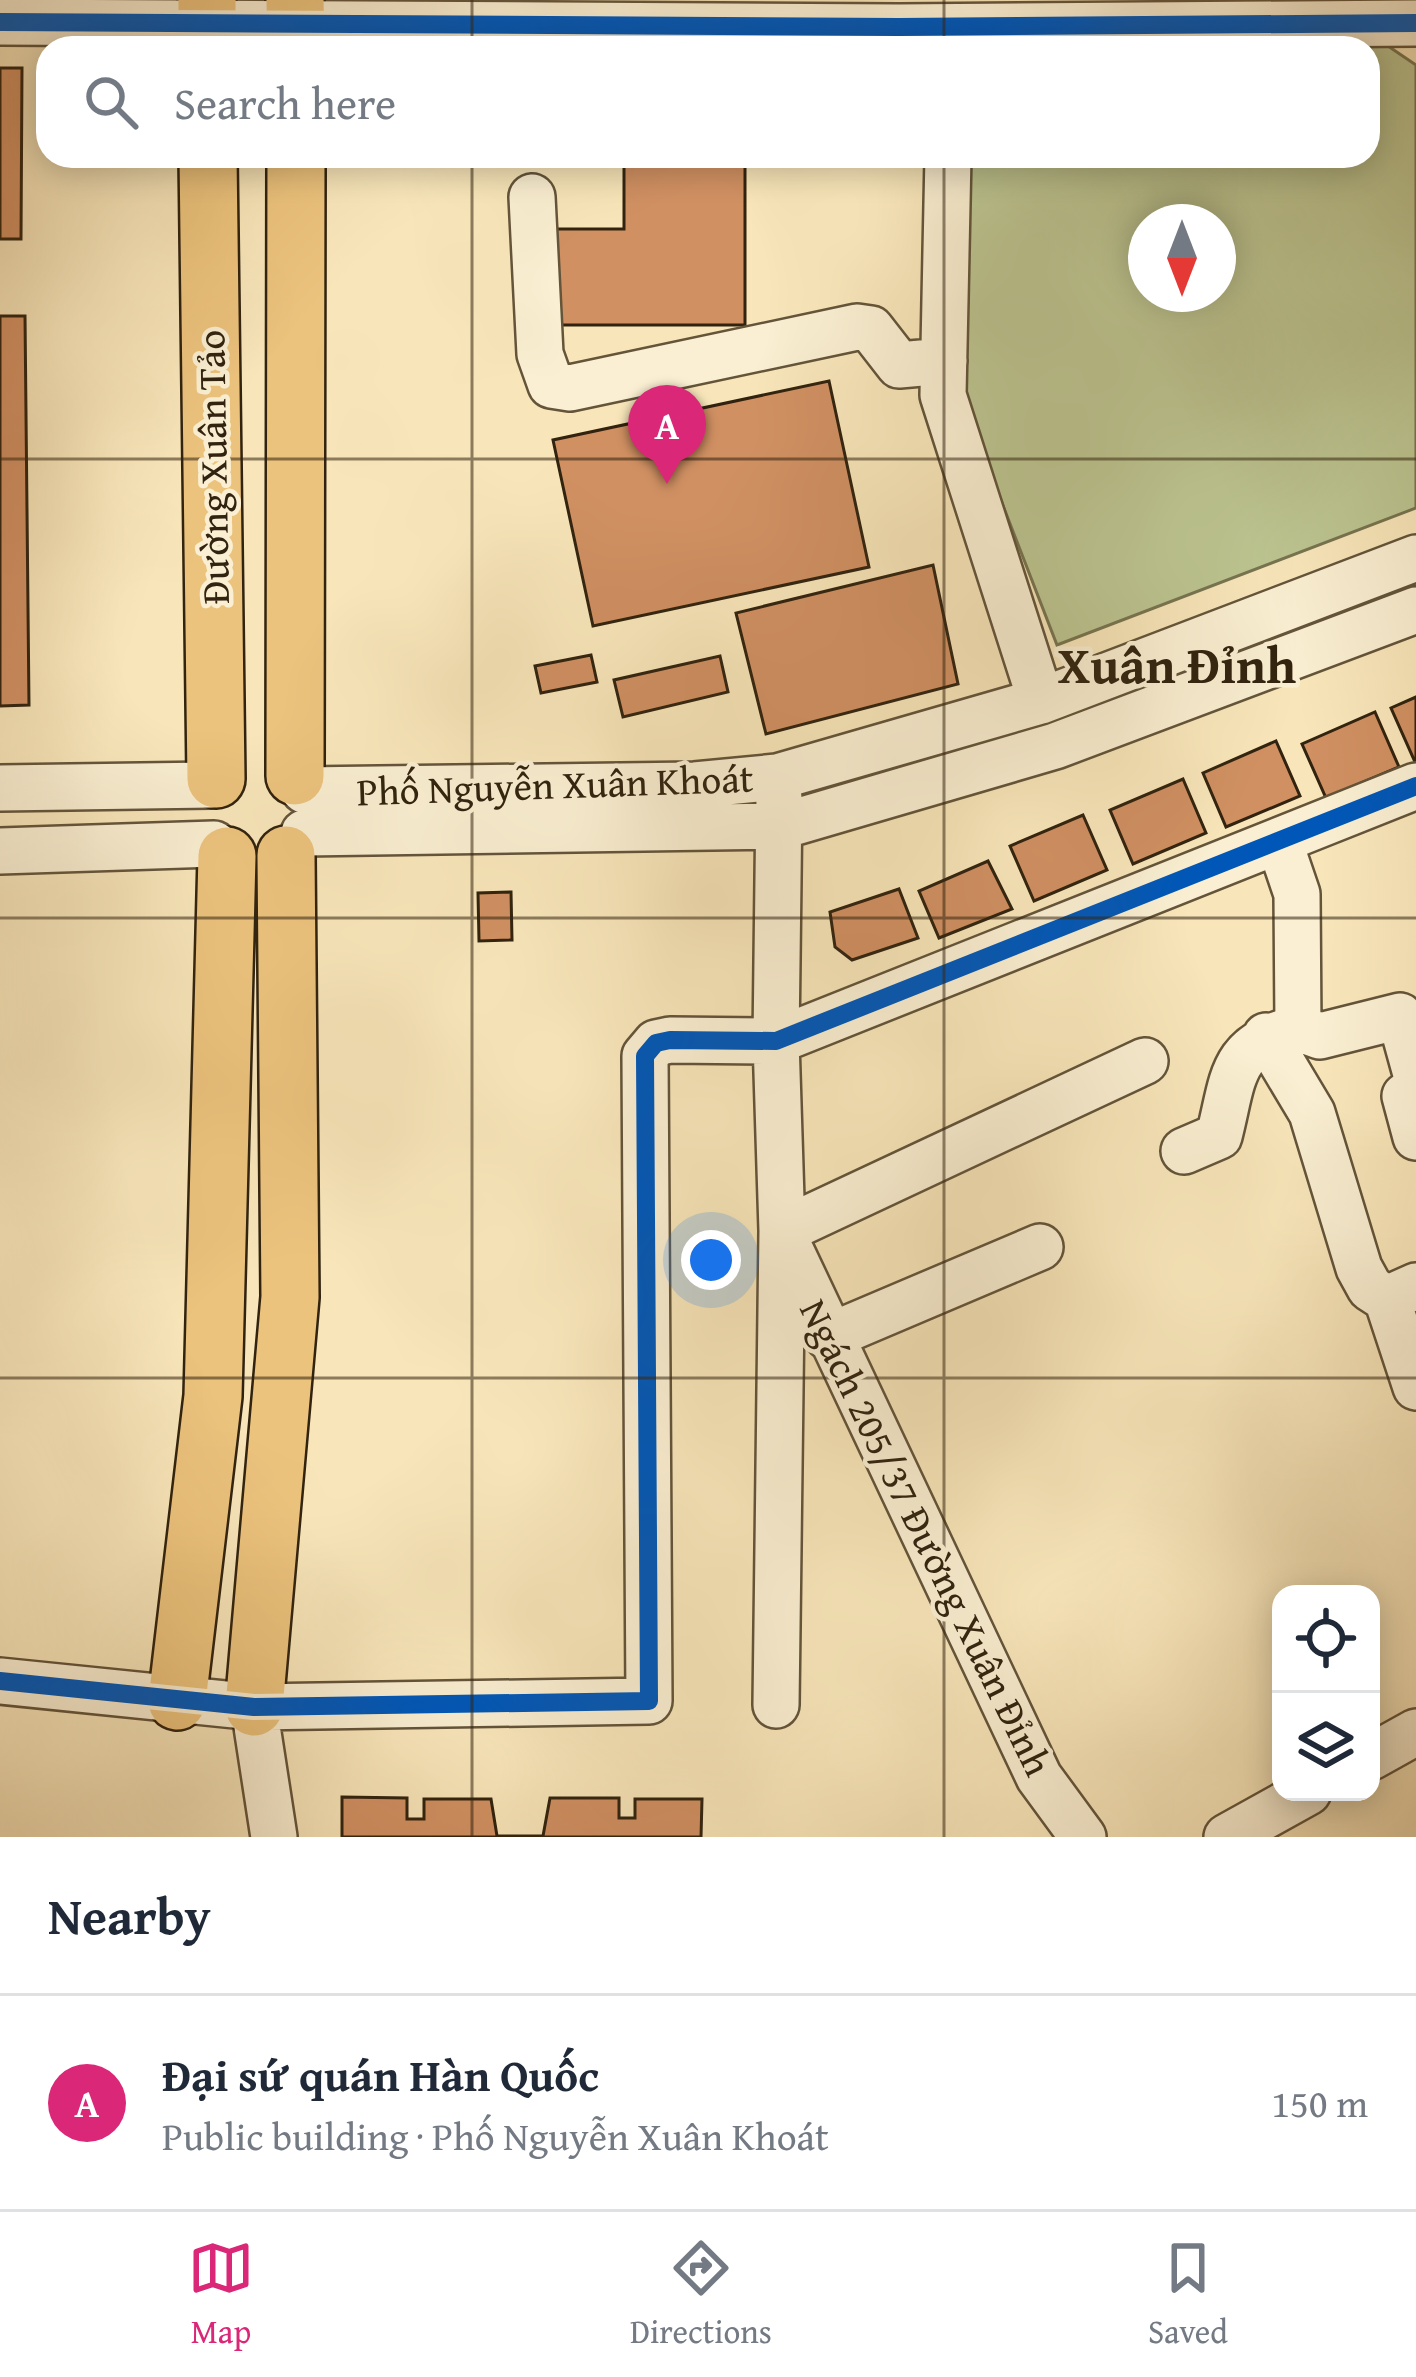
<!DOCTYPE html>
<html lang="en">
<head>
<meta charset="utf-8">
<style>
	body { margin:0; font-family:"Gentium Book Plus",serif; background:#f2f2f3; color:#1f2937 }
	.controls { position:absolute; right:36px; bottom:36px; display:grid; overflow:hidden; border-radius:24px; box-shadow:0 6px 30px #0003 }
	.controls button { width:108px; height:108px; display:grid; place-items:center; padding:0; border:0; border-bottom:3px solid #e0e1e3; background:#fff; color:#1f2937; font:60px sans-serif }
	.compass { position:absolute; left:1128px; top:204px; width:108px; height:108px; border-radius:50%; background:#fff; box-shadow:0 6px 30px #0003; rotate:180deg }
	.you { position:absolute; left:711px; top:1260px; width:42px; height:42px; margin:-30px; border:9px solid #fff; border-radius:50%; background:#1a73e8; box-shadow:0 0 0 18px #1a73e833 }
	.badge { display:grid; place-items:center; width:78px; height:78px; border-radius:50%; background:#db2777; color:#fff; font-size:39px; font-weight:700 }
	.pin { position:absolute; translate:-50% -99px; filter:drop-shadow(0 3px 6px #0008) }
	.pin::after { content:''; position:absolute; top:63px; width:42px; height:36px; background:inherit; clip-path:polygon(0 0,100% 0,50% 100%) }
	.list { margin:0; padding:0; list-style:none }
	h2 { display:flex; justify-content:space-between; align-items:center; height:156px; margin:0; padding:0 48px; font-size:51px }
	h2 small { font-size:39px; font-weight:400; color:#747a83 }
	.list li { display:grid; grid-template-columns:78px 1fr auto; gap:36px; align-items:center; box-sizing:border-box; height:216px; padding:0 48px; border-top:3px solid #e0e1e3 }
	.list b { display:block; font-size:45px; white-space:nowrap }
	.list p { margin:0; font-size:39px; white-space:nowrap; color:#747a83 }
	.list em { font-size:39px; font-style:normal; color:#747a83 }
	.icon { flex:none; width:66px; height:66px; fill:none; stroke:currentColor; stroke-width:2; stroke-linecap:round; stroke-linejoin:round }
	.map { position:relative; flex:none; width:1416px; height:1837px; overflow:hidden }
	.search { position:absolute; background:#fff; box-shadow:0 6px 30px #0003; left:36px; right:36px; top:36px; height:132px; display:flex; align-items:center; gap:30px; box-sizing:border-box; padding:0 42px; border-radius:36px; color:#747a83; font-size:45px }
	.sheet { height:372px; background:#fff }
	nav { display:flex; justify-content:space-around; align-items:center; box-sizing:border-box; height:168px; border-top:3px solid #e0e1e3; background:#fff; font-size:33px; color:#747a83 }
	nav a { display:grid; justify-items:center; gap:6px }
	nav .on { color:#db2777 }
	.map>svg:first-child { display:block }
</style>
</head>
<body>
<div class="map">
<svg width="1416" height="1837" viewBox="0 0 1416 1837">
	<rect width="100%" height="100%" fill="#f8e6ba"/>
	<filter id="stains"><feTurbulence type="fractalNoise" baseFrequency=".00167" numOctaves="4"/><feColorMatrix values="0 0 0 0 .2 0 0 0 0 .09 0 0 0 0 .02 0 0 0 .5 -.17"/></filter>
	<radialGradient id="worn" r=".72"><stop offset=".6" stop-color="#630" stop-opacity="0"/><stop offset="1" stop-color="#630" stop-opacity=".3"/></radialGradient>
	<!-- green -->
	<path fill="#bcc591" stroke="#767450" stroke-width="3" fill-rule="evenodd" d="M1385 44 1416 65V508L1057 645 959 392 962 156H1368V48H1003ZM1146 222H1218V294H1146Z"/>
	<!-- building -->
	<path fill="#d09062" stroke="#31230f" stroke-width="3" d="M0 68H22L21 239H0Z
		M624 156H745V325H556V229H624Z
		M0 316H25L29 705 0 706Z
		M829 381 869 567 593 626 553 440Z
		M933 565 958 684 766 734 736 613Z
		M591 655 597 682 541 693 535 666Z
		M720 656 728 692 623 717 614 680Z
		M1416 697V762H1415L1391 708Z
		M1375 712 1399 767 1326 798 1302 744Z
		M1276 741 1300 796 1226 827 1203 773Z
		M1183 779 1206 833 1133 864 1110 810Z
		M1083 815 1107 870 1034 901 1010 846Z
		M988 861 1012 909 939 938 919 891Z
		M899 889 918 938 852 960 835 947 830 912Z
		M511 892 512 940 479 941 478 893Z
		M342 1797 407 1798V1819H424V1799H491L497 1836H543L550 1798H619V1818H635V1799H702L701 1837H342Z"/>
	<g fill="none" stroke-linecap="round" stroke-linejoin="round">
		<!-- minor casing -->
		<g stroke="#63543a" stroke-width="50">
			<path id="minor" d="M0 22 899 27 1416 23
				M948 156 943 395 1041 701
				M532 197 540 354 551 385 570 388 857 327 871 329 899 365 944 361
				M0 788 211 785
				M304 790 695 785 777 777 1041 701 1416 558
				M304 833 782 826 1055 746 1416 610
				M1279 841 1297 894 1298 1028
				M0 851 214 844
				M1298 1028 1320 1036 1400 1016 1416 1074
				M1266 1036 1312 1113 1359 1268 1370 1288 1387 1299
				M1416 1089 1405 1096 1416 1137
				M1184 1151 1219 1136C1234 1078 1229 1046 1295 1029
				M782 1231 1145 1061
				M788 1245 1039 1777 1083 1837
				M1416 1286 1387 1299 1416 1387
				M828 1337 1040 1247
				M0 1681 254 1707 649 1701 645 1056 656 1043 670 1040 776 1041 1416 786
				M776 1705 782 1231 776 1041 779 798
				M254 1707 274 1837
				M1371 1757 1416 1732
				M1227 1837 1308 1792"/>
		</g>
		<!-- major casing -->
		<g stroke="#31230f" stroke-width="62">
			<path id="major" d="M207 0V48
				M295 0 296 48
				M208 156 216 779
				M295 776 296 156
				M177 1701 213 1396 227 856
				M254 1707 290 1297 286 855"/>
		</g>
		<!-- minor -->
		<use href="#minor" stroke="#faefd2" stroke-width="45"/>
		<!-- major -->
		<use href="#major" stroke="#ecc37d" stroke-width="57"/>
		<!-- cycleway casing -->
		<g stroke="#faefd2" stroke-width="26">
			<path id="cycleway" d="M0 22 899 27 1416 23
				M0 1681 254 1707 649 1701 645 1056 656 1043 670 1040 776 1041 1416 786"/>
		</g>
		<!-- cycleway -->
		<use href="#cycleway" stroke="#0057b8" stroke-width="18"/>
	</g>
	<!-- grid -->
	<path fill="none" stroke="#31230f" stroke-width="3" stroke-opacity="0.55" d="M472 0V48M944 0V48M472 156V1837M944 156V1837M0 459H1416M0 918H1416M0 1378H1416"/>
	<g text-anchor="middle" dominant-baseline="central" stroke-width="9" stroke-linejoin="round" paint-order="stroke">
		<!-- street labels -->
		<g font-size="39" fill="#31230f" stroke="#faefd2">
			<text transform="translate(212 467) rotate(-91)">Đường Xuân Tảo</text>
			<text transform="translate(555 784) rotate(-2)">Phố Nguyễn Xuân Khoát</text>
			<text transform="translate(927 1537) rotate(64)">Ngách 205/37 Đường Xuân Đỉnh</text>
		</g>
		<!-- district labels -->
		<g font-size="51" font-weight="bold" fill="#31230f" stroke="#faefd2">
			<text x="1177" y="664">Xuân Đỉnh</text>
		</g>
	</g>
	<rect width="100%" height="100%" filter="url(#stains)"/>
	<rect width="100%" height="100%" fill="url(#worn)"/>
</svg>
<div class="controls">
<button><svg class="icon" aria-label="locate" viewBox="0 0 24 24"><circle cx="12" cy="12" r="6"/><path d="M12 2v4M12 18v4M2 12h4M18 12h4"/></svg></button>
<button><svg class="icon" aria-label="layers" viewBox="0 0 24 24"><path d="M12 4l9 5-9 5-9-5zM3 14l9 5 9-5"/></svg></button>
</div>
<svg class="compass" viewBox="-18 -18 36 36"><path d="M0-13l5 13h-10z" fill="#e53935"/><path d="M0 13l5-13h-10z" fill="#747a83"/></svg>
<div class="you"></div>
<div class="pin badge" style="left:667px;top:484px">A</div>
<div class="search"><svg class="icon" aria-label="search" viewBox="0 0 24 24"><circle cx="10" cy="10" r="6"/><path d="M15 15l6 6"/></svg>Search here</div>
</div>
<section class="sheet">
<h2>Nearby<small></small></h2>
<ul class="list">
<li><span class="badge">A</span><div><b>Đại sứ quán Hàn Quốc</b><p>Public building · Phố Nguyễn Xuân Khoát</p></div><em>150 m</em></li>
</ul>
</section>
<nav>
<a class="on"><svg class="icon" aria-label="map" viewBox="0 0 24 24"><path d="M3 6l6-2 6 2 6-2v14l-6 2-6-2-6 2zM9 4v14M15 6v14"/></svg>Map</a>
<a><svg class="icon" aria-label="directions" viewBox="0 0 24 24"><path d="M12 3l9 9-9 9-9-9zM9 14v-3h6M13 9l2 2-2 2"/></svg>Directions</a>
<a><svg class="icon" aria-label="saved" viewBox="0 0 24 24"><path d="M7 4h10v16l-5-4-5 4z"/></svg>Saved</a>
</nav>
</body>
</html>
